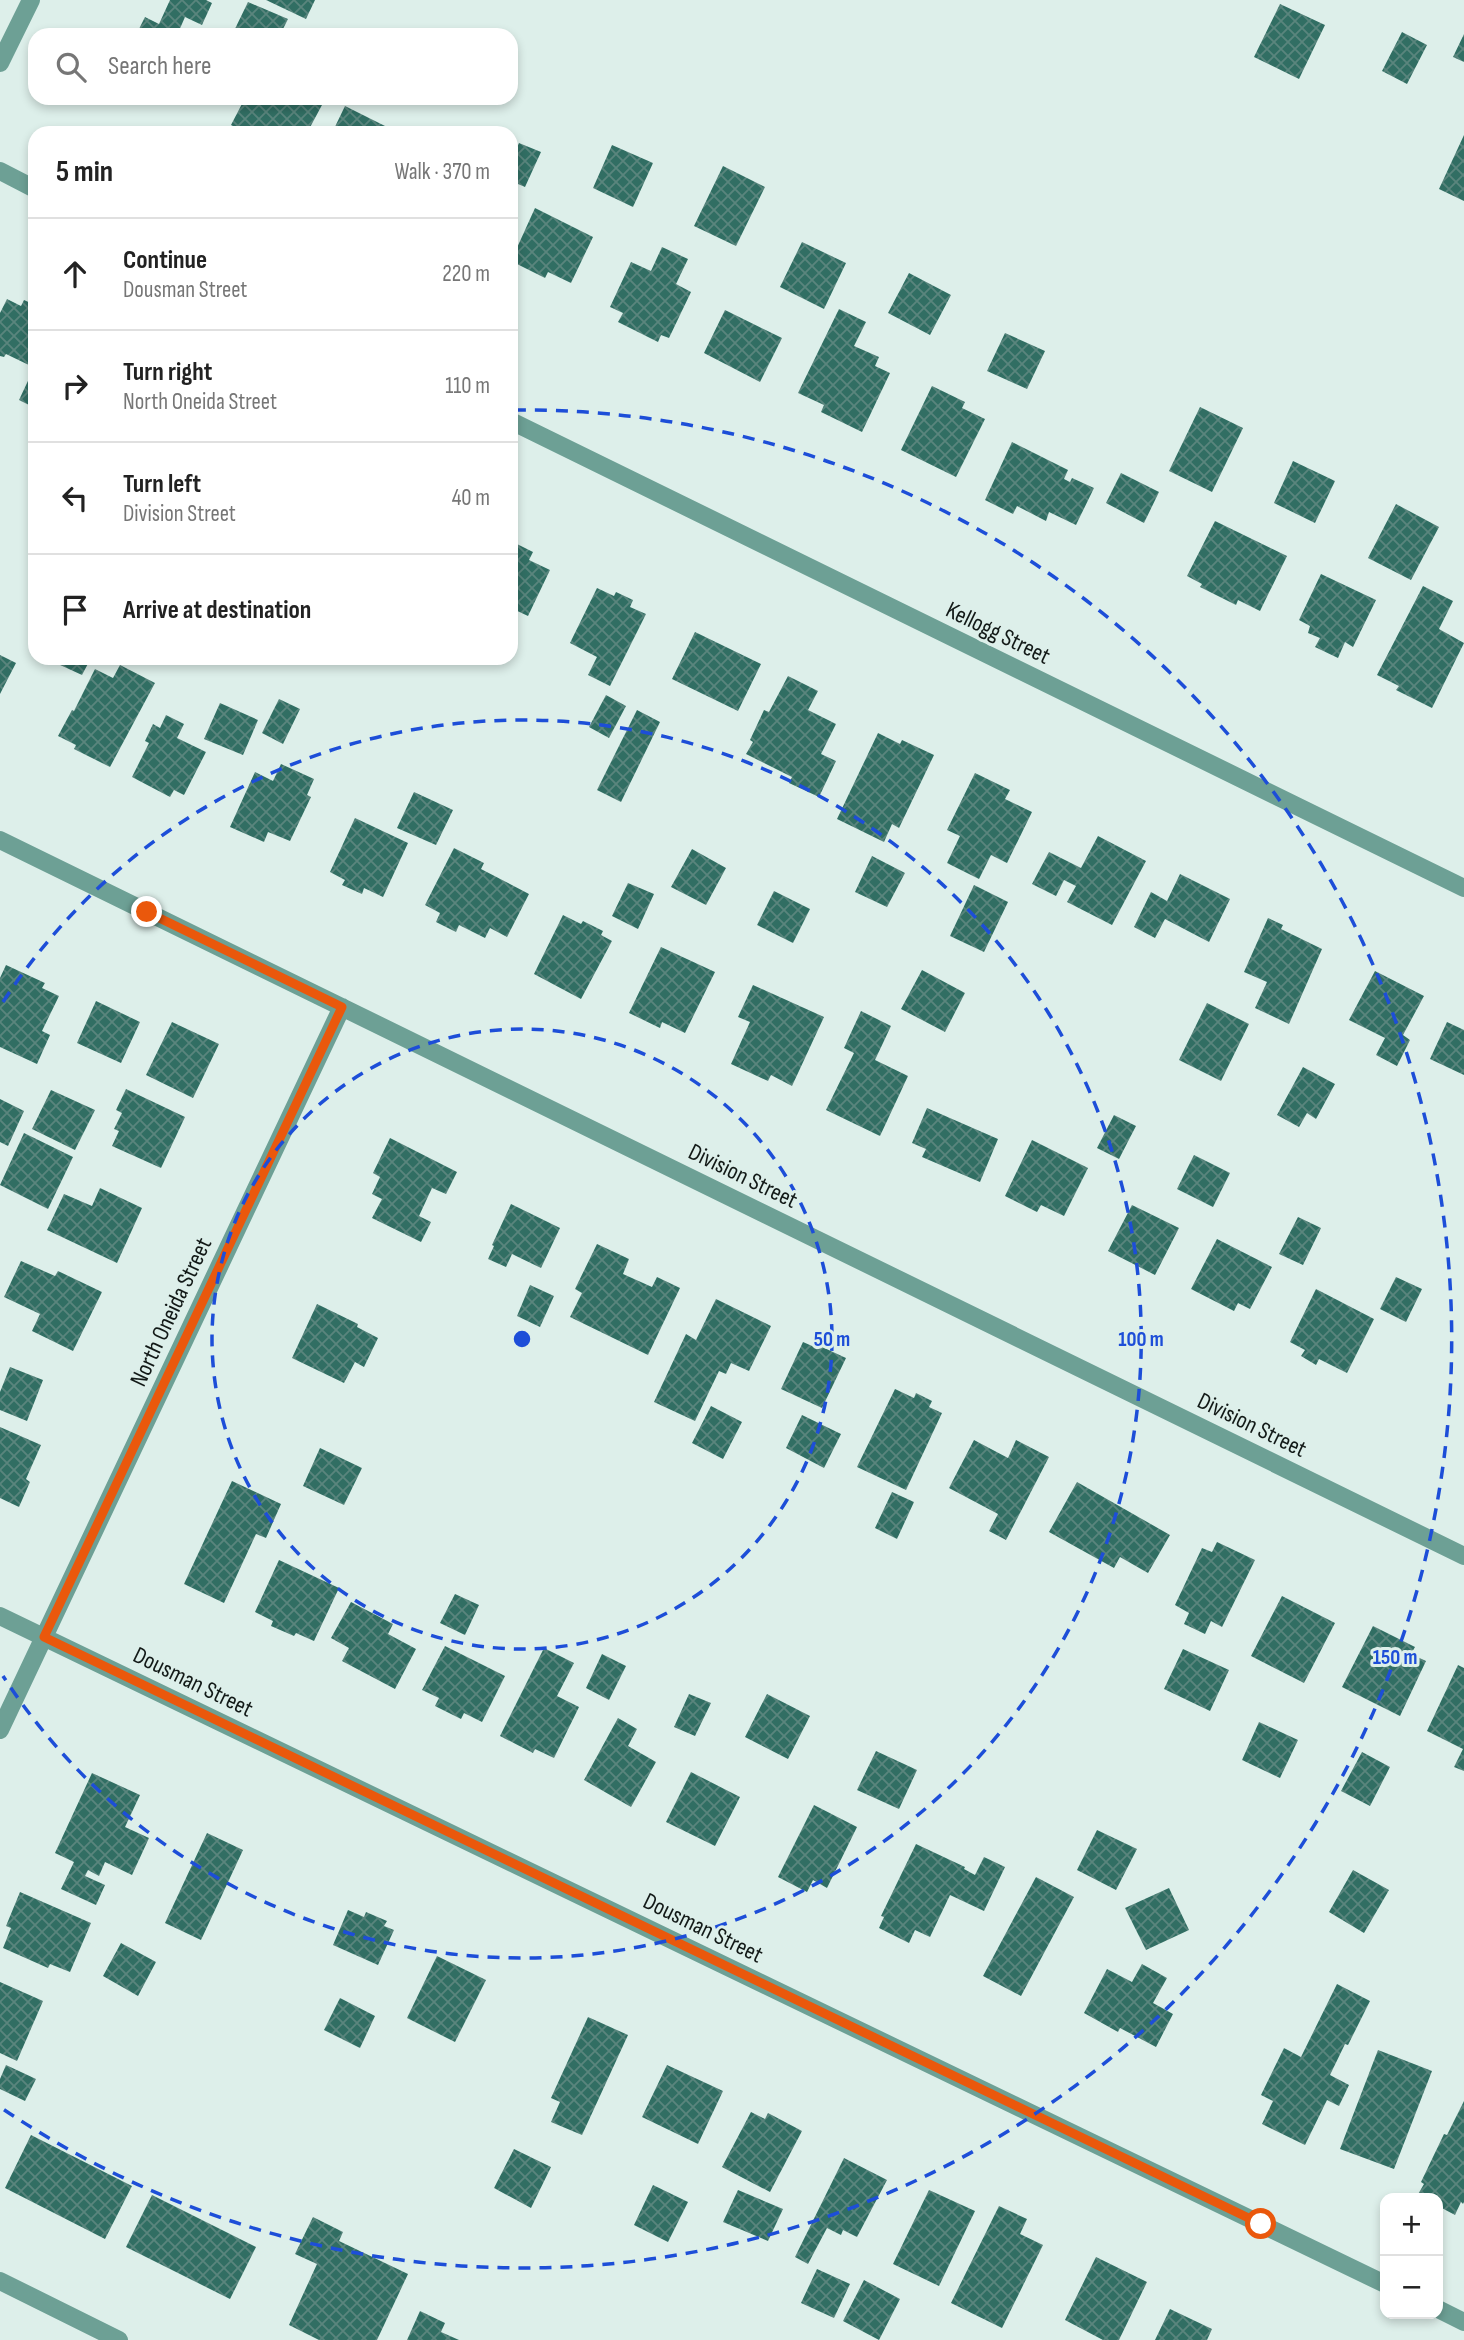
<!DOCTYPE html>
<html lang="en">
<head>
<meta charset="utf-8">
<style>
	body { margin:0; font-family:"Sofia Sans Condensed",sans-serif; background:#f2f2f2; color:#222 }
	.controls { position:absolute; right:21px; bottom:21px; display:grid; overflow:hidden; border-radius:14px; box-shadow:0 4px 10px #0003 }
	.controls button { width:63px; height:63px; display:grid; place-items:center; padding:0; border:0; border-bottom:2px solid #e0e0e0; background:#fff; color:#222; font:35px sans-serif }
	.stop { position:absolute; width:21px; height:21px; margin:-16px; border:5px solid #ea580c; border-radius:50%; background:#fff }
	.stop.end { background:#ea580c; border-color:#fff; box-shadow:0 2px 7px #0008 }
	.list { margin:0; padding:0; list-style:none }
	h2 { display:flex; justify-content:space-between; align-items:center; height:91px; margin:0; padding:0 28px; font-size:30px }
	h2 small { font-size:23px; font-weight:400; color:#767676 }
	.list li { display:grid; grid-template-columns:46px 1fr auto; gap:21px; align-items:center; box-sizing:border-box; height:112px; padding:0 28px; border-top:2px solid #e0e0e0 }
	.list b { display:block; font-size:26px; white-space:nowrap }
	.list p { margin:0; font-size:23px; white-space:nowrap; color:#767676 }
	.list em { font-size:23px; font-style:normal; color:#767676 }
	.icon { flex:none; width:38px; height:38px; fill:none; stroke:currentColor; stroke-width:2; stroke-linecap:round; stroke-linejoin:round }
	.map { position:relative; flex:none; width:1464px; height:2340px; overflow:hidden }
	.search { position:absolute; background:#fff; box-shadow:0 4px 10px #0003; left:28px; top:28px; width:490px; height:77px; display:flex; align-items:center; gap:18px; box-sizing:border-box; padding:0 24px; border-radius:21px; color:#767676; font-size:26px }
	.panel { position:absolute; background:#fff; box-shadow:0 4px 10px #0003; left:28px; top:126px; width:490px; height:539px; border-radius:21px }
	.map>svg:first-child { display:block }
</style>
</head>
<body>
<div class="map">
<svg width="1464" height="2340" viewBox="0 0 1464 2340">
	<defs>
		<pattern id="building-cross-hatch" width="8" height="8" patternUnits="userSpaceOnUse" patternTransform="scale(1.75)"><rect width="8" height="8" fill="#316e63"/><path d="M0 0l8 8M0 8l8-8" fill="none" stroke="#5a857d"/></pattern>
	</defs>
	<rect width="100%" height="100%" fill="#ddefea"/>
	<!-- building -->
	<path fill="url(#building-cross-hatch)" d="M170 0H206L212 3 202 25 185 17 178 33 183 35H136L145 17 159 24Z
		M266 0H315L306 19Z
		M248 2 288 19 280 35H232Z
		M1280 4 1325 25 1299 79 1254 57Z
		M1402 32 1427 45 1407 84 1382 71Z
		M1464 34V62L1453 57Z
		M245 98H309L322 105 307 133H246L231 125Z
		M345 106 399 133H332Z
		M1464 135V201L1439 189Z
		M519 143 541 152 525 187 511 181V161Z
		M612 145 653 163 633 207 593 188Z
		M723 166 765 187 736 246 694 226Z
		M535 208 593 237 571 283 548 272 545 278 511 261Z
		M802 242 846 263 824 309 780 287Z
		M662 247 688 259 676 284 691 292 669 338 661 335 658 342 618 322 623 313 610 307 631 262 651 271Z
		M909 273 951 295 930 335 888 313Z
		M7 299 21 306 24 300 35 305V363L33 367 6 354 4 357 0 356V313Z
		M839 309 866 322 854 346 879 357 875 366 890 373 862 432 821 412 824 405 798 393Z
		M725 310 782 338 760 382 704 353Z
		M1005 333 1045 351 1027 389 987 371Z
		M35 366V408L19 400Z
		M932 386 965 402 962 408 985 419 956 477 901 450Z
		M1200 407 1243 428 1212 492 1169 471Z
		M1012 442 1068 470 1064 479 1070 482 1072 478 1094 488 1076 525 1049 512 1046 521 1017 506 1013 514 985 500Z
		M1293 461 1335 481 1315 523 1274 503Z
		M1121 473 1159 492 1144 523 1106 503Z
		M1396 504 1439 527 1411 580 1368 558Z
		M1215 521 1287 556 1260 611 1238 600 1236 605 1200 587 1202 584 1187 576Z
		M511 541 533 552 529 560 550 570 528 616 511 608Z
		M1321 574 1376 600 1353 647 1345 642 1338 658 1315 647 1320 638 1308 633 1310 626 1299 620Z
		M1423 586 1453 601 1439 629 1464 643 1432 708 1396 690 1399 686 1377 675Z
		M597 588 614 596 616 592 633 600 630 607 646 614 610 686 588 675 597 657 570 643Z
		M695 632 761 664 738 711 672 679Z
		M0 655 16 663 0 694Z
		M61 658H91L82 675 58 664Z
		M120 665 155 683 110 767 74 749 76 745 58 736 72 710 74 711 95 669 113 678Z
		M788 676 818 691 808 710 836 724 821 754 836 761 819 797 789 783 792 777 746 754 753 742 750 740 764 710 769 712Z
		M606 695 626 706 609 738 589 727Z
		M279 699 300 709 283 744 262 733Z
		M220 703 258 720 243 755 204 739Z
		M637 710 660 722 621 802 597 790Z
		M166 715 184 724 177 738 206 752 184 795 174 790 170 797 132 777 149 743 145 741 153 724 160 728Z
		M878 733 900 744 902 740 934 755 899 828 892 824 884 842 837 819Z
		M281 764 314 779 307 795 311 797 290 841 268 832 264 842 230 827 255 772 273 781Z
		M975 773 1010 790 1005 799 1032 812 1007 863 991 855 979 879 947 863 960 836 947 830Z
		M414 792 453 810 436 845 397 828Z
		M355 818 408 843 383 897 364 888 362 894 342 885 345 880 330 872Z
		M1098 836 1146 861 1112 925 1067 902 1076 886 1064 880 1056 896 1032 884 1049 852 1081 868Z
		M454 848 484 863 481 869 529 894 507 937 490 928 485 938 459 925 456 932 436 922 440 913 425 905Z
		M692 849 726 868 706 905 671 887Z
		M872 856 905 873 887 907 855 892Z
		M1180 874 1230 899 1209 942 1165 919 1155 938 1134 927 1151 892 1167 901Z
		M628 883 654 894 638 929 612 916Z
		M974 885 1008 902 984 952 950 936Z
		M774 891 810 909 793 943 757 925Z
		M563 915 581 924 583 921 603 931 601 935 612 941 581 999 534 974Z
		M1268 918 1283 925 1281 929 1322 949 1289 1024 1255 1008 1267 982 1244 972Z
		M661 947 715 972 685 1033 662 1022 660 1028 629 1013Z
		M6 965 45 983 42 988 59 996 42 1031 50 1035 37 1064 0 1047V978Z
		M922 970 965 993 945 1032 901 1009Z
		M1375 971 1424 996 1403 1035 1410 1040 1397 1066 1376 1055 1385 1038 1349 1020Z
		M753 985 824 1017 792 1086 771 1075 768 1081 731 1064 750 1022 738 1017Z
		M96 1001 140 1022 121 1063 77 1043Z
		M1207 1003 1249 1024 1221 1081 1179 1060Z
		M861 1011 891 1026 875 1060 908 1076 880 1136 826 1110 854 1053 844 1048Z
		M172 1022 219 1044 193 1098 146 1075Z
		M1447 1022 1464 1030V1075L1430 1059Z
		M1303 1067 1335 1084 1316 1119 1307 1113 1299 1127 1277 1115Z
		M126 1089 185 1117 161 1168 112 1146 119 1131 114 1129 122 1113 116 1110Z
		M51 1090 95 1110 75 1150 32 1129Z
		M0 1099 24 1111 8 1146 0 1142Z
		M927 1108 998 1139 980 1182 922 1157 926 1149 912 1143Z
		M1114 1115 1136 1126 1119 1159 1097 1148Z
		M24 1133 73 1157 48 1209 0 1185Z
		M390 1138 457 1172 446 1194 432 1188 419 1216 431 1222 421 1242 372 1218 382 1199 372 1194 380 1177 373 1173Z
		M1032 1140 1088 1168 1064 1216 1041 1205 1037 1212 1005 1196Z
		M1194 1155 1230 1173 1213 1207 1177 1189Z
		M100 1188 142 1208 117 1263 47 1230 64 1194 92 1206Z
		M511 1204 560 1228 541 1268 512 1254 506 1267 488 1259 494 1246 492 1245Z
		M1132 1205 1179 1228 1155 1275 1108 1251Z
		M1298 1217 1321 1228 1303 1265 1279 1254Z
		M1217 1239 1272 1267 1250 1309 1238 1303 1234 1311 1191 1289Z
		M597 1244 629 1259 623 1274 652 1287 657 1277 680 1288 648 1355 570 1317 582 1293 575 1289Z
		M21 1261 55 1276 58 1271 102 1292 73 1351 32 1331 40 1314 4 1297Z
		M1396 1277 1422 1289 1406 1322 1380 1309Z
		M530 1285 554 1296 540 1327 517 1316Z
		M1316 1289 1374 1319 1347 1373 1319 1359 1316 1365 1301 1356 1305 1350 1290 1342Z
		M716 1299 771 1326 749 1371 731 1363 726 1374 719 1371 695 1421 654 1402 686 1334 696 1340Z
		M317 1304 358 1324 357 1327 378 1338 364 1367 355 1362 344 1383 292 1358Z
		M803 1342 819 1349 820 1346 846 1358 822 1408 781 1389Z
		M10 1367 43 1380 27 1421 0 1410V1392Z
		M895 1389 914 1398 916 1393 932 1401 929 1407 942 1413 906 1490 857 1467Z
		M711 1406 742 1422 723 1459 692 1443Z
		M802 1415 841 1434 824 1468 786 1448Z
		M0 1427 41 1445 26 1479 30 1482 19 1507 0 1498Z
		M974 1440 1008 1458 1016 1440 1049 1457 1006 1540 989 1531 998 1514 949 1488Z
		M320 1448 362 1468 344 1505 303 1486Z
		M232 1481 281 1504 266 1538 256 1534 224 1603 184 1584Z
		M1077 1482 1170 1535 1148 1573 1120 1557 1114 1568 1049 1532Z
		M892 1492 914 1502 897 1539 875 1528Z
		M1217 1542 1255 1560 1222 1627 1211 1621 1205 1634 1184 1624 1189 1613 1175 1605 1202 1548 1212 1552Z
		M279 1560 339 1588 314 1641 296 1633 294 1636 271 1626 273 1621 255 1612Z
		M455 1594 479 1605 465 1635 440 1623Z
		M1282 1596 1335 1623 1304 1683 1251 1656Z
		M351 1602 393 1624 388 1634 416 1649 395 1689 342 1661 349 1648 331 1638Z
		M1373 1626 1415 1647 1411 1654 1426 1661 1400 1716 1342 1687Z
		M445 1646 505 1676 482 1722 464 1713 461 1719 435 1706 439 1698 422 1690Z
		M544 1648 574 1663 557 1696 579 1707 554 1758 535 1749 533 1753 500 1736Z
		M1183 1649 1229 1670 1210 1711 1164 1689Z
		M602 1654 626 1666 609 1700 586 1688Z
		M1458 1665 1464 1668V1771L1454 1767 1463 1749 1427 1731Z
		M689 1694 711 1703 695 1736 674 1727Z
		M767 1694 810 1716 788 1759 745 1737Z
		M618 1718 637 1729 628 1746 656 1762 631 1807 584 1780Z
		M1259 1722 1298 1740 1280 1778 1242 1760Z
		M876 1751 917 1770 899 1809 857 1790Z
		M1362 1752 1390 1767 1370 1806 1341 1791Z
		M691 1772 740 1797 715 1846 666 1822Z
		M92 1773 140 1795 125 1827 149 1838 132 1875 105 1862 99 1876 88 1870 85 1876 105 1885 96 1905 61 1889 74 1862 55 1853Z
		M814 1805 857 1827 827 1888 813 1880 807 1892 778 1877Z
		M1097 1830 1137 1849 1116 1890 1077 1870Z
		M207 1833 243 1850 201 1940 165 1923Z
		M916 1844 965 1867 964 1869 975 1875 984 1857 1005 1867 984 1911 950 1895 930 1937 915 1930 909 1943 879 1928 884 1917 881 1916Z
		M1353 1870 1389 1890 1364 1933 1329 1912Z
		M1036 1877 1074 1897 1021 1996 983 1976Z
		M1169 1888 1189 1930 1146 1950 1125 1908Z
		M20 1892 91 1923 70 1972 50 1964 48 1968 3 1948 11 1928 6 1926Z
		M348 1910 364 1917 366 1912 387 1921 384 1926 394 1930 378 1965 333 1945Z
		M121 1943 156 1962 138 1996 103 1976Z
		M437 1956 486 1980 455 2042 407 2018Z
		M1142 1964 1167 1978 1153 2003 1173 2014 1156 2047 1120 2028 1118 2032 1084 2013 1107 1969 1132 1982Z
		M0 1982 43 2001 17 2061 0 2053Z
		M1337 1984 1370 2001 1348 2045 1345 2044 1330 2075 1349 2085 1339 2106 1327 2100 1305 2145 1262 2124 1273 2101 1261 2095 1284 2048 1301 2057Z
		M340 1998 375 2016 360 2048 324 2030Z
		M588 2017 628 2035 582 2135 551 2122 560 2102 551 2098Z
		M1378 2050 1432 2071 1394 2169 1340 2149Z
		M6 2065 36 2079 25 2101 0 2089V2079Z
		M667 2065 723 2091 698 2144 642 2117Z
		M1464 2101V2202L1463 2204 1461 2202 1455 2215 1438 2206V2198H1422L1417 2196 1424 2184 1421 2182 1444 2134 1447 2135Z
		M751 2112 765 2119 768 2113 802 2131 770 2192 722 2167Z
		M31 2135 132 2186 105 2239 5 2188Z
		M514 2149 551 2167 531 2208 494 2188Z
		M844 2158 887 2180 857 2237 843 2230 841 2235 827 2228 808 2264 795 2257Z
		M653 2185 688 2202 668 2242 634 2225Z
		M738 2190 783 2209 768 2241 723 2222Z
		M929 2190 975 2211 939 2286 893 2264Z
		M152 2195 256 2247 230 2299 126 2247Z
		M999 2206 1027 2219 1020 2234 1043 2245 1002 2328 951 2303Z
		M313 2217 343 2232 339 2241 408 2274 377 2340H319L289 2325 317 2264 295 2254Z
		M1096 2257 1147 2282 1119 2340H1103L1065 2320Z
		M817 2269 850 2284 834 2318 801 2303Z
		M864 2280 900 2299 879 2340 843 2321Z
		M1170 2309 1212 2329 1207 2340H1155Z
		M420 2311 445 2323 441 2332 459 2340H407Z"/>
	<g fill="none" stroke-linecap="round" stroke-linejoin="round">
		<!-- minor -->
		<path stroke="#6da095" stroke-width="18" d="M0 63 31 0
			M0 171 35 189
			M511 421 1464 888
			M0 840 1464 1556
			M0 1616 1385 2284
			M0 1730 342 1007
			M0 2281 119 2340
			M1438 2309 1464 2322"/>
	</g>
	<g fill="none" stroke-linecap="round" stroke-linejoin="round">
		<!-- route -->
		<path stroke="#ea580c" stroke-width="9" d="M147 912 342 1007 44 1637 1261 2224"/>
	</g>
	<!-- distance rings -->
	<g fill="none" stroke="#1d4ed8" stroke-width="3.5" stroke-dasharray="12 9">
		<circle cx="522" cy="1339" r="310"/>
		<path d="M3 1002A619 619 0 1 1 3 1676"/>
		<path d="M514 410A929 929 0 1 1 3 2109"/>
	</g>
	<g text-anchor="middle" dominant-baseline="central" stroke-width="6" stroke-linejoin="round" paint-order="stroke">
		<!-- street labels -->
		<g font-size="24" fill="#121917" stroke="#ddefea">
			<text transform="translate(998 633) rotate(26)">Kellogg Street</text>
			<text transform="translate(743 1176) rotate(26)">Division Street</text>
			<text transform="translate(171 1312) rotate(-65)">North Oneida Street</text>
			<text transform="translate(1252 1425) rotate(26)">Division Street</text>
			<text transform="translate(193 1682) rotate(26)">Dousman Street</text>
			<text transform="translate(703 1928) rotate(26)">Dousman Street</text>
		</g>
	</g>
	<circle cx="522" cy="1339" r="10" fill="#1d4ed8" stroke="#ddefea" stroke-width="3.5"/>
	<g font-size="21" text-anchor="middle" font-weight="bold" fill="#1d4ed8" stroke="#ddefea" stroke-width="6" stroke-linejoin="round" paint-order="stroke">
		<text x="832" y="1346">50 m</text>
		<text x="1141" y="1346">100 m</text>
		<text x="1395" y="1664">150 m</text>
	</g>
</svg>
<div class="controls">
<button>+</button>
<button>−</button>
</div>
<div class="stop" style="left:1261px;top:2224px"></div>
<div class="stop end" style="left:147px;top:912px"></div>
<div class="search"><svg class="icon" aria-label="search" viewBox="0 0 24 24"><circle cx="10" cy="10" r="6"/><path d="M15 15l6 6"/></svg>Search here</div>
<section class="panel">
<h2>5 min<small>Walk · 370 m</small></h2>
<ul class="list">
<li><svg class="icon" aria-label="ahead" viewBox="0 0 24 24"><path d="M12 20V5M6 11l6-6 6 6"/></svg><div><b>Continue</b><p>Dousman Street</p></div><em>220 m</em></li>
<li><svg class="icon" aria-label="right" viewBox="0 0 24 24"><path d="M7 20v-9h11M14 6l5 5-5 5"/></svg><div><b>Turn right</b><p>North Oneida Street</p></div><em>110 m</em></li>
<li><svg class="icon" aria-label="left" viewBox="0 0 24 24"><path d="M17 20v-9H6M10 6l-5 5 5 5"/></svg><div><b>Turn left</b><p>Division Street</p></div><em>40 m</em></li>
<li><svg class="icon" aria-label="arrive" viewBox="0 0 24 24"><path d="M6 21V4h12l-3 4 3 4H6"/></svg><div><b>Arrive at destination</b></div></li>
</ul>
</section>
</div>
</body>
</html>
